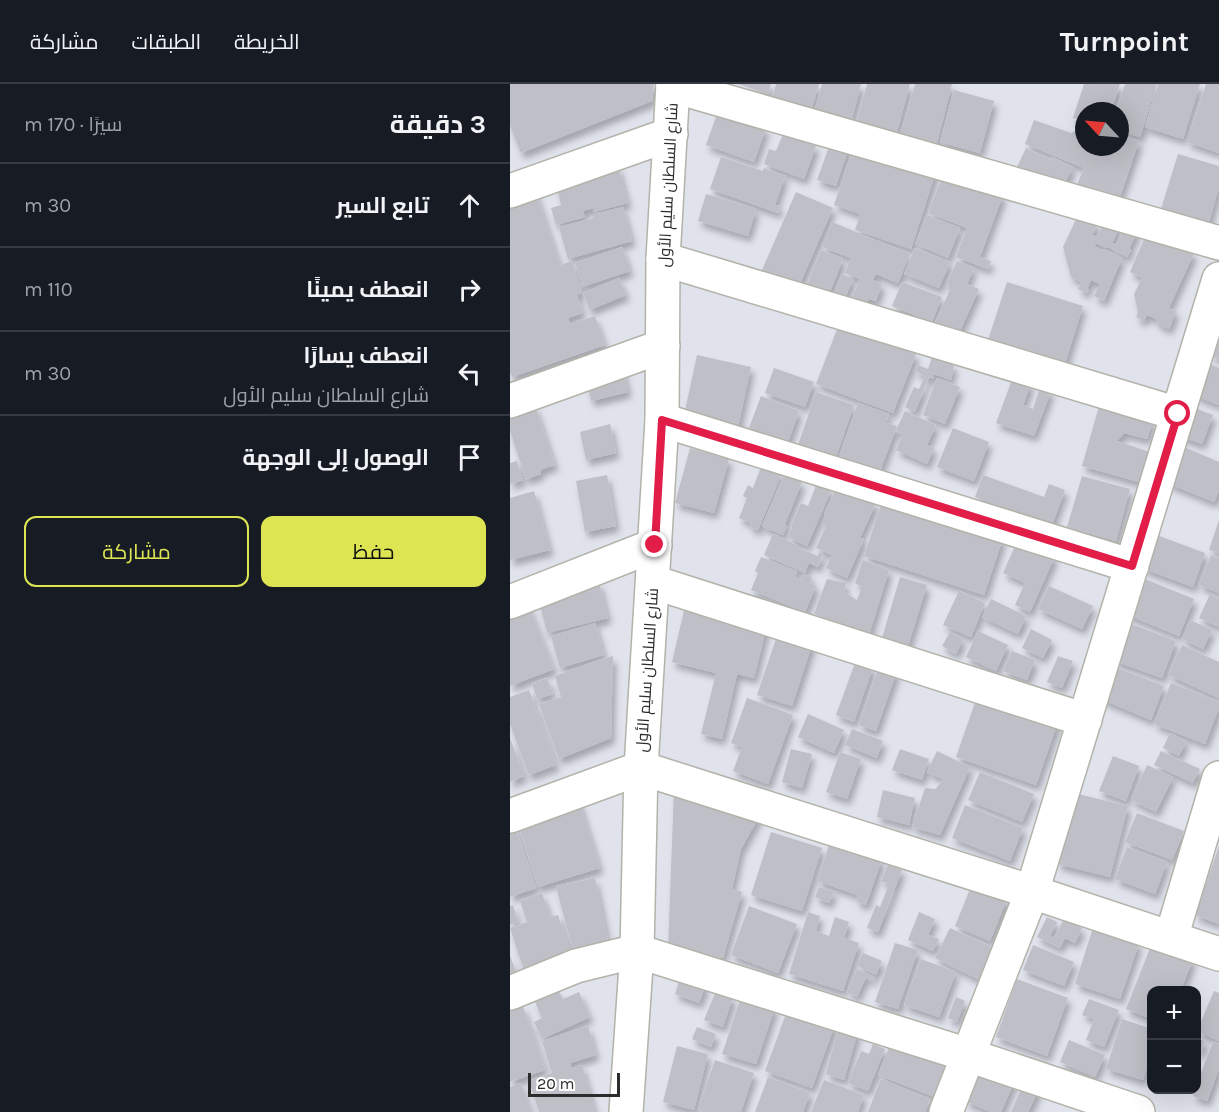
<!DOCTYPE html>
<html lang="ar">
<head>
<meta charset="utf-8">
<style>
	body { margin:0; font-family:Karla,Cairo,sans-serif; background:#20242c; color:#f1f3f6; direction:rtl }
	.controls { position:absolute; right:18px; bottom:18px; display:grid; overflow:hidden; border-radius:12px; box-shadow:0 6px 24px #0002 }
	.controls button { width:54px; height:54px; display:grid; place-items:center; padding:0; border:0; border-bottom:2px solid #363941; background:#171b24; color:#f1f3f6; font:30px sans-serif }
	.compass { position:absolute; left:565px; top:18px; width:54px; height:54px; border-radius:50%; background:#171b24; box-shadow:0 6px 24px #0002; rotate:296deg }
	.scale { position:absolute; left:18px; bottom:15px; width:92px; box-sizing:border-box; padding-left:6px; border:3px solid #2c2c2c; border-top:0; font-size:16px; line-height:21px; white-space:nowrap; color:#2c2c2c; -webkit-text-stroke:4px #fff; paint-order:stroke }
	.stop { position:absolute; width:18px; height:18px; margin:-14px; border:4px solid #e11d48; border-radius:50%; background:#fff }
	.stop.end { background:#e11d48; border-color:#fff; box-shadow:0 2px 6px #0008 }
	.list { margin:0; padding:0; list-style:none }
	h2 { display:flex; justify-content:space-between; align-items:center; height:78px; margin:0; padding:0 24px; font-size:26px }
	h2 small { font-size:20px; font-weight:400; color:#9ea1a6 }
	.list li { display:grid; grid-template-columns:39px 1fr auto; gap:18px; align-items:center; box-sizing:border-box; height:84px; padding:0 24px; border-top:2px solid #363941 }
	.list b { display:block; font-size:22px; white-space:nowrap }
	.list p { margin:0; font-size:20px; white-space:nowrap; color:#9ea1a6 }
	.list em { font-size:20px; font-style:normal; color:#9ea1a6 }
	.actions { display:flex; gap:12px; padding:18px 24px }
	.actions a { flex:1; padding:14px 0; border:2px solid #dde553; border-radius:12px; text-align:center; font-size:21px; color:#dde553 }
	.actions .main { background:#dde553; color:#111 }
	.icon { flex:none; width:33px; height:33px; fill:none; stroke:currentColor; stroke-width:2; stroke-linecap:round; stroke-linejoin:round }
	.map { position:relative; flex:none; width:709px; height:1028px; overflow:hidden; direction:ltr }
	header { display:flex; align-items:center; gap:36px; box-sizing:border-box; height:84px; padding:0 30px; background:#171b24; border-bottom:2px solid #363941 }
	header strong { font-size:28px }
	nav { display:flex; gap:33px; margin-inline-start:auto; font-size:21px }
	main { display:flex }
	aside { flex:1; background:#171b24 }
	.map>svg:first-child { display:block }
</style>
</head>
<body>
<header>
<strong>Turnpoint</strong>
<nav><a>الخريطة</a><a>الطبقات</a><a>مشاركة</a></nav>
</header>
<main>
<div class="map">
<svg width="709" height="1028" viewBox="0 0 709 1028">
	<defs>
		<filter id="shadow"><feDropShadow dx="3.5" dy="6" stdDeviation="3" flood-color="#0004"/></filter>
	</defs>
	<rect width="100%" height="100%" fill="#e0e2ec"/>
	<!-- building -->
	<path fill="#bfbfc7" filter="url(#shadow)" d="M0 0H144L142 17 11 69 0 42Z
		M228 0H261L258 10Z
		M266 0H309L301 27 262 16Z
		M312 0H351L342 35 305 25Z
		M357 0H400L387 48 347 37Z
		M405 0H442L427 59 391 49Z
		M574 0H610L601 27H574V37L563 34Z
		M615 0H647L630 53 610 47V27H606Z
		M648 0H690L673 55 635 43Z
		M696 0H709V69L677 58Z
		M444 6 484 17 470 69 430 58Z
		M208 27 256 44 244 78 196 61Z
		M524 36 561 49 574 42V63H610V52L629 57 610 113 566 103 574 84 515 60Z
		M273 50 306 62 294 95 254 80 259 65 266 67Z
		M322 54 340 60 326 102 307 96Z
		M345 59 426 87 401 165 345 146 350 130 324 121Z
		M516 64 541 76 542 73 563 83 554 101 532 95 507 83Z
		M668 70 709 82V103L699 138 651 125Z
		M211 73 253 87 254 84 275 92 265 121 270 122 268 129 200 105Z
		M108 82 118 119 84 128 83 124 73 127 75 133 46 141 41 124 51 121 46 99Z
		M434 88 493 111 470 173 481 177 478 185 446 173 457 144 418 129Z
		M25 106 50 181 62 177 72 209 67 211 73 229 58 234 60 240 85 232 95 261 2 293 0 288V115Z
		M286 108 323 124 289 202 252 186Z
		M196 110 246 125 238 152 188 137Z
		M113 123 122 157 58 175 49 143 84 134V130Z
		M417 131 450 144 438 174 405 160Z
		M568 131 588 140 582 151 587 153 596 135 610 142 602 159 606 161 616 141 628 146 619 165 621 166 617 173 598 163 597 164 586 159 584 162 592 166 593 165 612 174 594 217 584 212 590 200 581 196 577 205 579 206 577 209 568 205 571 198 561 193 553 163Z
		M322 138 400 170 388 199 366 190 363 196 372 200 366 217 359 215 356 219 342 213 350 195 335 189 341 174 312 163Z
		M637 148 684 169 659 224 666 227 659 245 646 239 647 235 637 231 634 237 626 233 628 229 624 210 632 194 620 188Z
		M112 163 120 187 72 203 65 179Z
		M405 164 440 178 429 204 394 190Z
		M311 166 333 175 318 213 296 204Z
		M447 177 464 184 457 200 469 205 449 249 425 238 440 206 437 205 439 201 437 199Z
		M332 190 343 195 336 212 325 208Z
		M109 194 116 211 80 226 73 209Z
		M392 198 432 213 422 238 382 222Z
		M497 198 573 222 554 283 477 259Z
		M329 240 406 270 383 329 306 300Z
		M709 252V275L701 272Z
		M187 271 241 283 227 348 173 336Z
		M422 273 444 281 441 296 424 290V295L419 293 405 328 395 323 404 303 409 305 415 292 405 287 408 281 418 285Z
		M697 279 709 284V321L684 311Z
		M112 282 118 308 81 317 75 291Z
		M264 284 304 298 295 323 255 309Z
		M503 293 521 299 513 321 523 325 530 303 541 307 524 352 486 339Z
		M427 294 450 303 435 340 413 331Z
		M306 308 344 321 325 376 287 364Z
		M251 312 289 327 278 358 239 344Z
		M348 319 379 330 376 339 387 342 370 387 329 372Z
		M25 322 45 381 30 386 31 390 16 395 0 347V330Z
		M589 322 643 336 637 355 614 349 607 357 643 369 632 399 572 382Z
		M680 322 703 331 692 360 669 352Z
		M395 327 426 341 417 361 424 364 417 380 386 366 393 350 386 346Z
		M100 340 106 369 76 376 70 348Z
		M443 344 479 358 464 397 427 383Z
		M672 362 709 378V406L704 418 657 399Z
		M180 364 219 375 204 429 165 419Z
		M7 377 13 396 0 400V379Z
		M252 380 272 389 248 446 240 443 241 439 229 434 237 414 233 412 238 401 243 404Z
		M274 390 292 398 275 440 277 442 273 451 252 442Z
		M97 391 106 442 75 448 66 397Z
		M473 391 534 413 539 400 555 406 542 441 465 413Z
		M572 392 620 405 606 457 557 443Z
		M307 399 322 405 297 462 278 453 282 443 281 442 291 419 298 422Z
		M327 402 366 419 350 454 354 455 337 494 316 484 322 471 306 464 316 442 312 440 316 431 314 430Z
		M24 407 40 466 0 476V414Z
		M373 415 493 454 474 511 354 472Z
		M709 436V469L699 466Z
		M263 450 287 461 286 463 308 472 309 468 313 470 308 483 299 479 295 489 254 471Z
		M644 450 695 469 683 503 632 484Z
		M508 455 545 472 520 528 505 521 515 499 493 489Z
		M701 471 709 475V509L689 501Z
		M251 473 287 487 285 494 291 496 293 490 302 493 300 499 306 502 295 528 241 506 248 489 245 487Z
		M353 476 379 486 359 551 304 530 317 495 336 499 334 508 347 516 352 503 345 499Z
		M390 493 417 501 398 562 372 554Z
		M630 493 684 515 669 552 615 530Z
		M89 498 98 534 37 549 28 513Z
		M539 502 583 522 572 545 528 525Z
		M449 507 475 519 461 553 433 541Z
		M700 510 709 515V543L689 534Z
		M481 515 516 532 508 550 472 533Z
		M176 518 258 537 244 594 227 590 212 655 191 650 206 589 162 578Z
		M18 520 44 585 0 602V527Z
		M680 536 702 546 693 565 672 555Z
		M616 538 666 557 652 594 602 576Z
		M85 539 94 571 50 584 41 552Z
		M521 545 542 556 533 574 512 564Z
		M269 546 303 558 282 622 247 611Z
		M468 547 498 561 486 587 456 573Z
		M440 548 453 555 446 570 432 562Z
		M672 561 709 578V614L658 591Z
		M502 567 525 576 517 596 493 587Z
		M103 572 101 654 49 675 29 620 51 613 45 592 88 576Z
		M548 572 563 577 552 604 537 598Z
		M346 576 363 583 344 638 326 631Z
		M369 582 387 587 366 647 349 641Z
		M603 582 654 602 641 636 591 615Z
		M37 594 43 610 27 615 22 599Z
		M661 599 709 618V624L695 660 644 640Z
		M19 606 46 681 19 691 0 640V613Z
		M469 607 549 635 526 701 446 673Z
		M237 614 283 631 258 700 223 687 232 663 221 659Z
		M298 630 334 646 324 669 288 653Z
		M342 645 373 657 367 674 335 661Z
		M660 649 676 657 669 672 653 664Z
		M0 654 14 692 0 698Z
		M281 665 302 670 292 704 272 698Z
		M390 665 419 675 412 696 382 686Z
		M427 667 460 683 430 751 402 743 415 704 426 705 433 695 417 688Z
		M651 667 690 685 683 699 644 681Z
		M330 668 351 675 337 715 316 708Z
		M603 672 629 682 616 717 589 707Z
		M637 681 663 693 646 728 621 716Z
		M470 688 524 710 512 738 458 716Z
		M164 704 250 731 231 765 222 805 232 808 213 874 158 866Z
		M373 706 405 714 399 741 367 733Z
		M564 709 618 722 600 793 547 780Z
		M68 714 90 784 28 803 6 734Z
		M455 721 513 744 500 777 442 754Z
		M627 729 674 747 662 776 615 758Z
		M4 740 26 804 0 813V742Z
		M261 748 312 764 292 827 241 811Z
		M320 758 372 775 356 821 346 817 348 811 307 797Z
		M709 762V840L685 831Z
		M617 763 657 778 645 810 605 795Z
		M378 780 392 786 368 848 357 844 366 821 370 823 379 800 371 797Z
		M85 794 98 857 62 864 46 802Z
		M462 800 497 815 480 857 445 842Z
		M309 803 324 808 319 819 305 813Z
		M32 809 40 833 48 831 62 873 15 889 0 844 17 838 10 817Z
		M3 821 8 838 0 841V822Z
		M239 822 287 840 268 889 221 871Z
		M298 828 310 832 306 847 319 852 325 833 339 838 334 854 349 859 333 907 279 890Z
		M409 828 425 835 418 851 429 855 423 867 398 856Z
		M537 833 547 838 540 852 544 854 554 835 572 844 565 859 555 854 550 864 527 853Z
		M440 844 483 864 468 895 425 874Z
		M583 844 629 859 610 915 565 900Z
		M385 859 408 866 388 925 365 918Z
		M642 859 683 875 671 906H642V935L616 925Z
		M523 861 564 878 554 902 513 886Z
		M353 869 372 877 366 891 347 882Z
		M0 871 7 891 0 893Z
		M411 875 446 888 429 933 394 921Z
		M347 885 365 893 363 897 356 893 347 913 337 908Z
		M171 891 196 900 189 919 165 910Z
		M507 895 558 914 537 972 486 953Z
		M49 907 53 915 69 908 80 933 32 955 24 938 32 934 25 918Z
		M206 907 223 913 213 943 194 936Z
		M704 907 709 909V957L687 947Z
		M231 913 265 923 246 980 212 970Z
		M446 913 455 917 447 938 438 934Z
		M579 915 609 926 594 963 576 956 584 935 572 931Z
		M13 922 35 986 0 998V927Z
		M278 924 325 940 302 1004 255 987Z
		M612 935 642 945V968L633 996 596 985Z
		M329 941 348 947 334 996 316 990Z
		M78 942 86 971 60 979 61 984 72 981 85 1028H29L19 996 42 989 32 957Z
		M187 943 206 950 201 963 182 955Z
		M686 954 695 957 690 969 686 968Z
		M382 956 439 978 425 1013 368 991Z
		M559 956 595 971 585 993 550 978Z
		M703 958 709 960V985L697 1017 683 1012 685 1006H686V1002Z
		M363 960 375 965 358 1007 338 999 351 967 359 970Z
		M167 962 198 970 184 1026 153 1018Z
		M205 976 244 989 231 1028H198L188 1025Z
		M471 981 505 996 491 1028H481L455 1017Z
		M258 993 300 1009 293 1028H245Z
		M371 995 420 1015 415 1028H358Z
		M314 996 354 1011 348 1028H301Z
		M514 998 529 1005 518 1028H501Z
		M11 999 21 1028H0V1003Z"/>
	<g fill="none" stroke-linecap="round" stroke-linejoin="round">
		<!-- street casing -->
		<g stroke="#b2b3a9" stroke-width="36">
			<path id="street" d="M163 2 709 159
				M0 107 161 50
				M153 175 668 330
				M0 317 153 262
				M152 336 622 482
				M143 498 575 636
				M0 518 145 461
				M0 732 131 684 522 808 709 870
				M661 854 709 694
				M0 909 66 882 127 867 458 971 628 1028
				M436 1028 522 808 709 195"/>
		</g>
		<!-- secondary casing -->
		<g stroke="#b2b3a9" stroke-width="36">
			<path id="secondary" d="M116 1028 127 867 131 684 152 336 153 175 163 0"/>
		</g>
		<!-- street -->
		<use href="#street" stroke="#fff" stroke-width="33"/>
		<!-- secondary -->
		<use href="#secondary" stroke="#fff" stroke-width="33"/>
	</g>
	<g fill="none" stroke-linecap="round" stroke-linejoin="round">
		<!-- route -->
		<path stroke="#e11d48" stroke-width="8" d="M145 461 152 336 622 482 668 330"/>
	</g>
	<g text-anchor="middle" dominant-baseline="central" stroke-width="4.5" stroke-linejoin="round" paint-order="stroke">
		<!-- street labels -->
		<g font-size="16" fill="#2c2c2c" stroke="#fff">
			<text transform="translate(158 101) rotate(-87)">شارع السلطان سليم الأول</text>
			<text transform="translate(137 586) rotate(-86)">شارع السلطان سليم الأول</text>
		</g>
	</g>
</svg>
<div class="controls">
<button>+</button>
<button>−</button>
</div>
<svg class="compass" viewBox="-18 -18 36 36"><path d="M0-13l5 13h-10z" fill="#e53935"/><path d="M0 13l5-13h-10z" fill="#9ea1a6"/></svg>
<div class="scale">20 m</div>
<div class="stop" style="left:668px;top:330px"></div>
<div class="stop end" style="left:145px;top:461px"></div>
</div>
<aside>
<h2>3 دقيقة<small>سيرًا · 170 m</small></h2>
<ul class="list">
<li><svg class="icon" aria-label="ahead" viewBox="0 0 24 24"><path d="M12 20V5M6 11l6-6 6 6"/></svg><div><b>تابع السير</b></div><em>30 m</em></li>
<li><svg class="icon" aria-label="right" viewBox="0 0 24 24"><path d="M7 20v-9h11M14 6l5 5-5 5"/></svg><div><b>انعطف يمينًا</b></div><em>110 m</em></li>
<li><svg class="icon" aria-label="left" viewBox="0 0 24 24"><path d="M17 20v-9H6M10 6l-5 5 5 5"/></svg><div><b>انعطف يسارًا</b><p>شارع السلطان سليم الأول</p></div><em>30 m</em></li>
<li><svg class="icon" aria-label="arrive" viewBox="0 0 24 24"><path d="M6 21V4h12l-3 4 3 4H6"/></svg><div><b>الوصول إلى الوجهة</b></div></li>
</ul>
<div class="actions"><a class="main">حفظ</a><a>مشاركة</a></div>
</aside>
</main>
</body>
</html>
